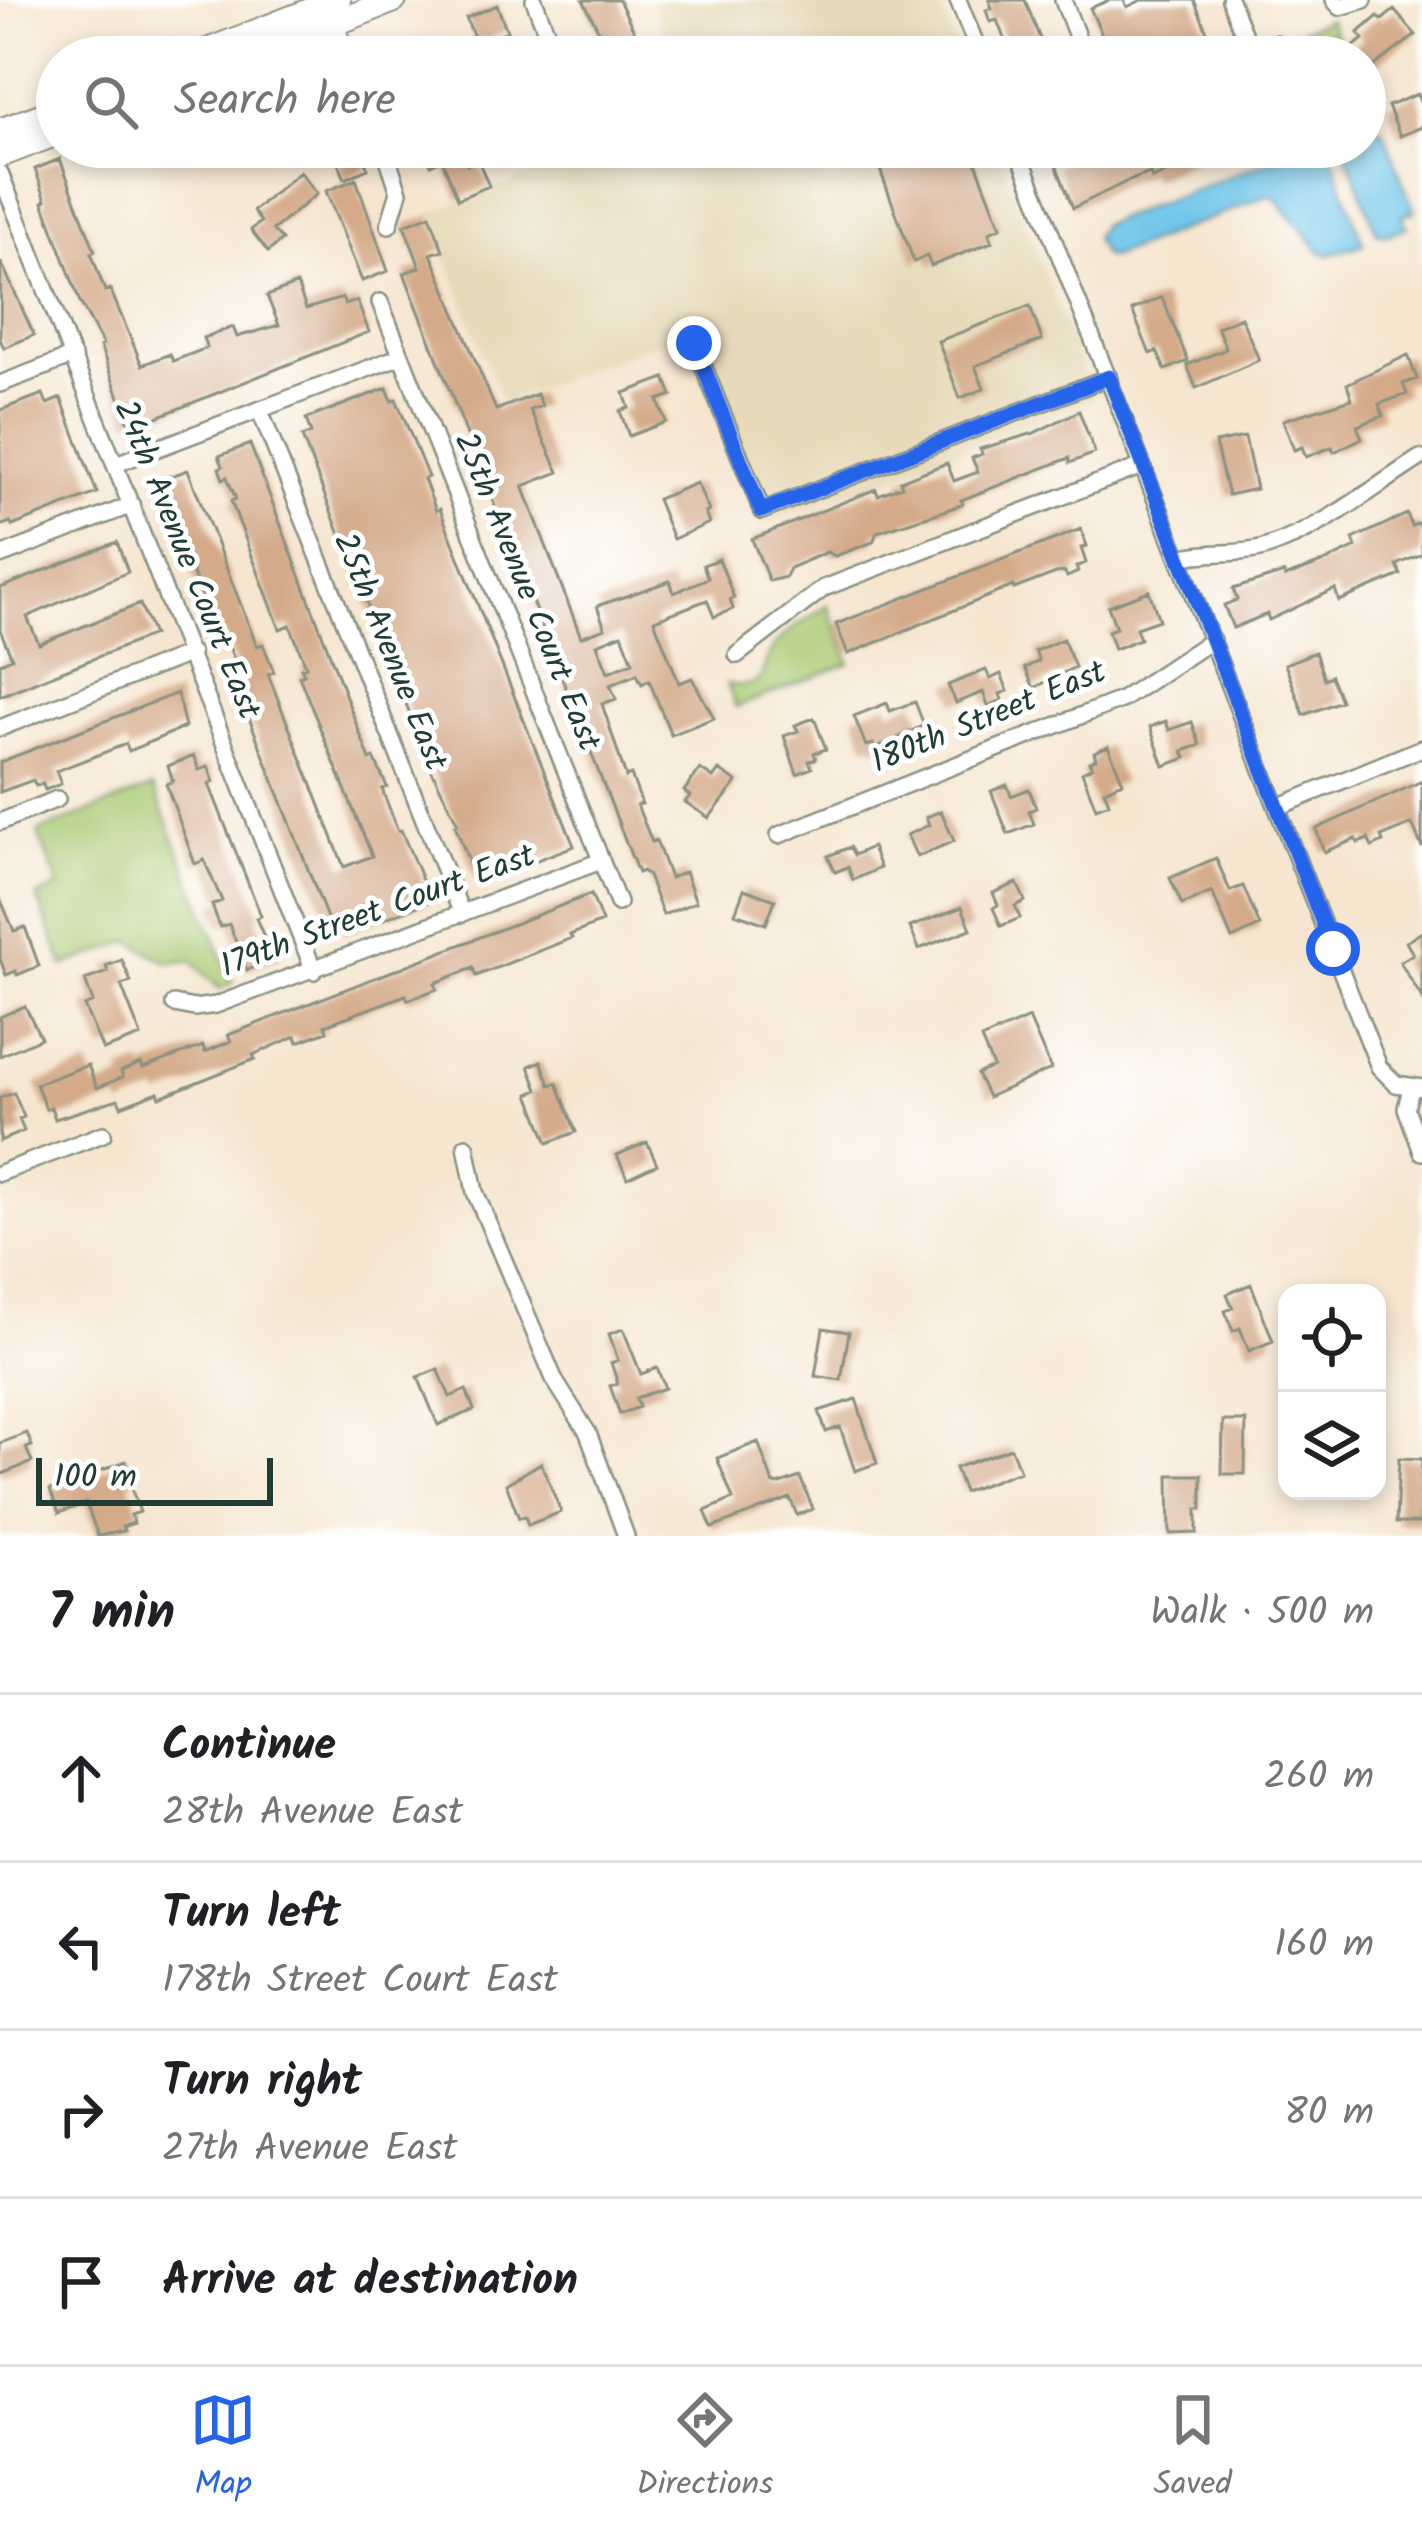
<!DOCTYPE html>
<html lang="en">
<head>
<meta charset="utf-8">
<style>
	body { margin:0; font-family:Kalam,sans-serif; background:#f6f6f6; color:#202124 }
	.controls { position:absolute; right:36px; bottom:36px; display:grid; overflow:hidden; border-radius:24px; box-shadow:0 6px 18px #0003 }
	.controls button { width:108px; height:108px; display:grid; place-items:center; padding:0; border:0; border-bottom:3px solid #e0e0e0; background:#fff; color:#202124; font:60px sans-serif }
	.scale { position:absolute; left:36px; bottom:30px; width:237px; box-sizing:border-box; padding-left:12px; border:6px solid #1f3d34; border-top:0; font-size:33px; line-height:42px; white-space:nowrap; color:#1f3d34; -webkit-text-stroke:9px #fff; paint-order:stroke }
	.stop { position:absolute; width:36px; height:36px; margin:-27px; border:9px solid #2563eb; border-radius:50%; background:#fff }
	.stop.end { background:#2563eb; border-color:#fff; box-shadow:0 3px 12px #0008 }
	.list { margin:0; padding:0; list-style:none }
	h2 { display:flex; justify-content:space-between; align-items:center; height:156px; margin:0; padding:0 48px; font-size:51px }
	h2 small { font-size:39px; font-weight:400; color:#757577 }
	.list li { display:grid; grid-template-columns:78px 1fr auto; gap:36px; align-items:center; box-sizing:border-box; height:168px; padding:0 48px; border-top:3px solid #e0e0e0 }
	.list b { display:block; font-size:45px; white-space:nowrap }
	.list p { margin:0; font-size:39px; white-space:nowrap; color:#757577 }
	.list em { font-size:39px; font-style:normal; color:#757577 }
	.icon { flex:none; width:66px; height:66px; fill:none; stroke:currentColor; stroke-width:2; stroke-linecap:round; stroke-linejoin:round }
	.map { position:relative; flex:none; width:1422px; height:1536px; overflow:hidden }
	.search { position:absolute; background:#fff; box-shadow:0 6px 18px #0003; left:36px; right:36px; top:36px; height:132px; display:flex; align-items:center; gap:30px; box-sizing:border-box; padding:0 42px; border-radius:66px; color:#757577; font-size:45px }
	.sheet { height:828px; background:#fff }
	nav { display:flex; justify-content:space-around; align-items:center; box-sizing:border-box; height:168px; border-top:3px solid #e0e0e0; background:#fff; font-size:33px; color:#757577 }
	nav a { display:grid; justify-items:center; gap:6px }
	nav .on { color:#2563eb }
	.map>svg:first-child { display:block }
</style>
</head>
<body>
<div class="map">
<svg width="1422" height="1536" viewBox="0 0 1422 1536">
	<rect width="100%" height="100%" fill="#fff"/>
	<filter id="ink" filterUnits="userSpaceOnUse"><feTurbulence type="fractalNoise" baseFrequency=".00833" numOctaves="2"/><feDisplacementMap in="SourceGraphic" scale="24" xChannelSelector="R" yChannelSelector="G"/><feConvolveMatrix kernelMatrix="1 2 1 2 8 2 1 2 1" color-interpolation-filters="sRGB"/></filter>
	<filter id="wash" filterUnits="userSpaceOnUse"><feTurbulence type="fractalNoise" baseFrequency=".004" numOctaves="4" result="noise"/><feDisplacementMap in="SourceGraphic" scale="48" xChannelSelector="R" yChannelSelector="G"/><feGaussianBlur stdDeviation="2.7" result="paint"/><feColorMatrix in="noise" values="0 0 0 0 0 0 0 0 0 0 0 0 0 0 0 0 0 1.4 0 .05"/><feComposite in="paint" operator="in"/></filter>
	<g filter="url(#wash)">
		<rect width="100%" height="100%" fill="#f6e6d0"/>
		<!-- built -->
		<path fill="#e7daba" d="M652 0H938L961 57H673Z
			M601 147H996L1094 400 761 527 682 333 503 402 428 214Z"/>
		<!-- green -->
		<path fill="#aaca73" stroke="#648454" stroke-width="3" d="M1329 19 1344 57H1293L1285 37Z
			M828 605 850 663 736 707 727 684C770 692 759 668 773 648 785 631 812 617 828 605Z
			M153 787 233 983 220 989 191 961 167 962 130 941 64 966 37 896 59 887 38 832Z"/>
		<!-- water -->
		<path fill="#6cc4e9" stroke="#46808e" stroke-width="3" d="M1370 123 1384 132 1414 211 1402 215 1407 227 1387 235 1377 233 1344 147H1365V125Z
			M1306 147H1329L1363 244 1329 255 1320 251 1274 196H1267L1110 258 1103 255 1094 238 1101 225Z"/>
		<g id="blocks">
			<!-- building -->
			<path fill="#d4aa89" fill-rule="evenodd" d="M583 0H619L640 43 611 55Z
				M989 0H1025L1047 57H993L992 52 1007 46 997 20 990 22 986 10 992 8Z
				M1110 0H1124L1127 7 1142 0H1194L1208 34 1158 52 1160 57H1112L1090 8Z
				M497 5 507 31 491 38 499 57H482L466 18Z
				M1394 10 1416 35 1370 69 1365 57 1352 48 1363 39 1358 33 1378 16 1382 20Z
				M1417 94 1422 107V127L1400 136 1388 106Z
				M332 147H359L368 169 345 179Z
				M424 147H474L462 152 467 165 478 160 489 186 458 199 442 160 431 165Z
				M889 147H970L1001 227 989 232 992 242 931 266 927 256 914 262 874 153Z
				M1105 147H1222V148L1152 179 1150 173 1126 182 1073 208 1056 165Z
				M60 159 95 251 91 253 105 291 110 289 142 365 170 354 173 361 207 348 203 338 233 327 237 337 279 325 267 296 297 284 306 309 342 298 345 305 357 301 369 332 135 426 133 419 128 421 100 346 103 345 80 302 43 202 46 200 35 169Z
				M300 172 317 194 273 230 282 240 268 252 251 230 261 222 253 211Z
				M356 179 388 271 362 281 326 191Z
				M430 215 443 250 431 254 496 410 537 394 542 406 530 410 559 472 523 486 581 637 605 628 597 606 670 581 674 593 708 578 703 565 719 559 734 598 730 599 733 609 714 617 707 600 654 620 679 683 692 678 714 718 671 735 649 680 642 684 637 674 610 685 616 699 602 704 626 777 631 775 642 804 637 805 652 842 656 840 670 878 685 872 696 902 663 915 648 876 643 871 638 873 404 273 420 267 404 225ZM622 634 633 662 608 672 597 644Z
				M1 262 34 335 4 348 0 339Z
				M1162 297 1188 361 1165 370 1157 351 1150 354 1132 310Z
				M1030 306 1042 340 975 366 984 389 960 398 938 341Z
				M1241 317 1259 360 1196 388 1187 365 1226 349 1217 327Z
				M1408 355 1417 379 1403 384 1407 394 1379 404 1383 416 1357 426 1362 438 1334 452 1332 447 1306 457 1302 447 1294 450 1283 420 1352 399 1347 384Z
				M665 378 672 395 658 400 666 422 629 436 620 411 629 408 624 393Z
				M387 388 392 401 396 399 428 477 424 479 436 511 440 509 448 530 574 846 477 883 455 825 458 824 433 773 302 437 311 433 306 419Z
				M43 394 47 404 61 398 97 493 12 526 10 522 0 526V410Z
				M1079 411 1095 453 1070 463 1069 458 961 500 963 504 938 513 877 532 873 542 835 556 827 552 790 568 786 577 769 581 752 539 876 489 878 495 902 486 900 481 947 463 954 481 978 472 972 458 982 454 980 449 1034 433Z
				M1245 437 1256 489 1228 495 1215 443Z
				M250 444 370 760 374 758 387 787 382 789 398 831 401 830 431 901 344 934 339 919 329 923 230 669 237 667 225 636 218 638 157 481 188 470 257 646 263 644 274 672 268 674 344 867 372 856 299 676 304 674 301 668 306 666 290 625 280 629 231 501 236 499 227 477 223 479 219 468 223 466 219 456Z
				M697 483 709 511 705 513 709 523 673 539 657 499Z
				M1407 514 1412 526 1419 523 1422 531V554L1397 565 1401 575 1339 601 1335 589 1269 620 1267 614 1233 628 1224 605 1237 600 1233 589 1284 573 1285 577 1324 562 1356 547 1353 539Z
				M1081 529 1087 546 1081 548 1086 563 1076 567 1078 572 1067 577 1065 572 1056 573 1014 589 1013 586 848 654 836 624Z
				M117 542 128 572 27 617 39 644 140 604 153 635 0 696V663L12 658 0 630V588Z
				M1149 591 1159 620 1136 628 1140 639 1114 649 1108 631 1116 628 1108 606Z
				M1063 639 1075 667 1034 688 1025 668 1039 661 1035 651Z
				M1315 652 1324 679 1331 676 1341 701 1304 715 1285 664Z
				M986 670 990 679 1001 674 1008 691 1000 694 1002 700 988 706 983 692 956 703 948 685Z
				M177 693 185 727 129 751 126 744 56 771 61 784 45 790 43 784 36 786 33 780 0 792V762Z
				M915 702 924 725 875 749 873 744 866 746 854 716 887 703 890 711Z
				M814 718 826 749 814 753 816 759 809 761 812 768 797 774 784 736 798 731 795 725Z
				M1166 721 1169 730 1192 722 1200 745 1183 751 1186 758 1164 766 1150 727Z
				M1108 746 1123 782 1104 790 1109 803 1096 808 1082 772 1092 767 1089 762 1096 759 1094 752Z
				M194 756 199 770 208 766 214 782 209 784 261 916 256 918 267 944 275 941 281 957 247 970 229 924 220 927 212 905 222 901 204 860 195 864 166 784 173 781 168 766Z
				M700 769 713 778 719 770 737 782 709 818 685 802 690 796 684 791Z
				M1422 781V848L1412 824 1381 837 1383 842 1372 847 1368 839 1358 843 1356 839 1324 852 1316 829Z
				M1007 785 1011 796 1029 789 1036 808 1029 811 1034 824 1008 834 991 791Z
				M941 811 954 841 917 857 907 835 929 825 926 817Z
				M850 847 854 855 872 847 880 868 853 880 848 867 835 872 828 856Z
				M1216 858 1230 891 1243 886 1260 926 1232 939 1212 892 1182 905 1170 878Z
				M1017 883 1025 901 1015 906 1020 918 1001 926 993 908 998 905 993 893Z
				M744 889 775 900 766 924 735 913Z
				M591 894 602 922 570 935 572 938 476 976 473 968 435 983 437 989 408 1000 406 995 325 1025 327 1031 298 1042 296 1036 253 1055 255 1059 160 1097 158 1092 121 1106 118 1099 55 1119 51 1107 46 1109 36 1084 88 1065 97 1088 123 1077 121 1071 141 1063 143 1068 203 1046 205 1052 231 1041 228 1035Z
				M0 898 14 931 25 927 39 966 17 975 16 971 6 975 0 959Z
				M962 907 971 929 919 949 910 927Z
				M1422 932V998L1400 962 1413 954 1406 942Z
				M122 960 131 982 121 985 141 1036 103 1050 84 1006 93 1002 85 980 108 972 106 966Z
				M25 1006 41 1038 0 1056V1017Z
				M1029 1018 1051 1069 988 1097 977 1074 993 1067 981 1039Z
				M541 1061 550 1085 557 1083 576 1132 548 1143 529 1094 538 1090 529 1066Z
				M14 1093 24 1117 19 1119 24 1131 0 1141V1098Z
				M647 1142 657 1164 627 1178 617 1155Z
				M1251 1284 1273 1341 1249 1351 1240 1328 1233 1331 1225 1311 1233 1308 1227 1294Z
				M823 1328 849 1332 841 1380 815 1376Z
				M623 1329 641 1374 657 1368 665 1388 636 1398 639 1407 620 1414 610 1386 618 1383 611 1363 618 1360 609 1334Z
				M438 1369 450 1397 466 1390 474 1410 438 1425 418 1377Z
				M856 1399 877 1463 855 1471 840 1427 826 1432 819 1411Z
				M1223 1421H1246L1245 1474H1222Z
				M27 1433 32 1446 26 1448 32 1462 0 1475V1443Z
				M758 1442 773 1483 778 1485 800 1477 813 1509 797 1515 790 1498 712 1528 705 1511 733 1499 717 1458Z
				M1011 1448 1020 1471 964 1492 955 1468Z
				M1399 1458 1422 1459 1420 1523H1396Z
				M126 1461 134 1481 129 1483 140 1512 131 1515 134 1523 122 1527 124 1531 98 1536 86 1503 59 1513 50 1490Z
				M541 1463 561 1512 528 1525 525 1516 519 1518 506 1484Z
				M1169 1475H1202V1509H1197V1533L1170 1534Z"/>
		</g>
	</g>
	<g filter="url(#ink)">
		<use href="#blocks" fill-opacity="0" stroke="#8a9282" stroke-width="3"/>
		<g fill="none" stroke-linecap="round" stroke-linejoin="round">
			<!-- street casing -->
			<g stroke="#8a9282" stroke-width="20">
				<path id="street" d="M534 0 556 57
					M958 0 981 57
					M1063 0 1085 57
					M1230 0 1251 53
					M1334 0 1340 7 1364 0
					M335 23 348 57
					M1241 57 1275 43
					M384 147 399 192 389 225
					M1017 147 1379 1067 1396 1084 1422 1088
					M0 173 314 971
					M380 302 618 903
					M694 343 762 511 1109 377
					M0 384 73 356
					M260 411 462 914
					M116 464 401 356
					M0 556 132 505
					M1180 558C1208 550 1237 556 1264 548 1323 529 1368 491 1420 458
					M737 655 824 588 1142 466
					M0 728 191 653
					M1278 807 1422 748
					M0 822 57 799
					M779 835 1123 699 1212 640
					M174 1004 194 1008 216 1005 601 861
					M1411 1089 1406 1108 1422 1152
					M466 1146 475 1192 555 1381 588 1433 626 1536
					M0 1173 103 1134"/>
			</g>
			<!-- primary casing -->
			<g stroke="#8a9282" stroke-width="28">
				<path id="primary" d="M192 57 338 0
					M248 57 394 0
					M0 131 57 110
					M0 155 57 133"/>
			</g>
			<!-- street -->
			<use href="#street" stroke="#fff" stroke-width="15"/>
			<!-- primary -->
			<use href="#primary" stroke="#fff" stroke-width="24"/>
		</g>
	</g>
	<g fill="none" stroke-linecap="round" stroke-linejoin="round" filter="url(#ink)">
		<!-- route -->
		<path stroke="#2563eb" stroke-width="15" d="M694 343 761 511 1109 377 1333 949"/>
	</g>
	<g text-anchor="middle" dominant-baseline="central" stroke-width="10" stroke-linejoin="round" paint-order="stroke">
		<!-- street labels -->
		<g font-size="33" fill="#1f3d34" stroke="#fff">
			<text transform="translate(186 560) rotate(68)">24th Avenue Court East</text>
			<text transform="translate(526 592) rotate(68)">25th Avenue Court East</text>
			<text transform="translate(389 652) rotate(68)">25th Avenue East</text>
			<text transform="translate(989 718) rotate(-22)">180th Street East</text>
			<text transform="translate(378 912) rotate(-20)">179th Street Court East</text>
		</g>
	</g>
</svg>
<div class="controls">
<button><svg class="icon" aria-label="locate" viewBox="0 0 24 24"><circle cx="12" cy="12" r="6"/><path d="M12 2v4M12 18v4M2 12h4M18 12h4"/></svg></button>
<button><svg class="icon" aria-label="layers" viewBox="0 0 24 24"><path d="M12 4l9 5-9 5-9-5zM3 14l9 5 9-5"/></svg></button>
</div>
<div class="scale">100 m</div>
<div class="stop" style="left:1333px;top:949px"></div>
<div class="stop end" style="left:694px;top:343px"></div>
<div class="search"><svg class="icon" aria-label="search" viewBox="0 0 24 24"><circle cx="10" cy="10" r="6"/><path d="M15 15l6 6"/></svg>Search here</div>
</div>
<section class="sheet">
<h2>7 min<small>Walk · 500 m</small></h2>
<ul class="list">
<li><svg class="icon" aria-label="ahead" viewBox="0 0 24 24"><path d="M12 20V5M6 11l6-6 6 6"/></svg><div><b>Continue</b><p>28th Avenue East</p></div><em>260 m</em></li>
<li><svg class="icon" aria-label="left" viewBox="0 0 24 24"><path d="M17 20v-9H6M10 6l-5 5 5 5"/></svg><div><b>Turn left</b><p>178th Street Court East</p></div><em>160 m</em></li>
<li><svg class="icon" aria-label="right" viewBox="0 0 24 24"><path d="M7 20v-9h11M14 6l5 5-5 5"/></svg><div><b>Turn right</b><p>27th Avenue East</p></div><em>80 m</em></li>
<li><svg class="icon" aria-label="arrive" viewBox="0 0 24 24"><path d="M6 21V4h12l-3 4 3 4H6"/></svg><div><b>Arrive at destination</b></div></li>
</ul>
</section>
<nav>
<a class="on"><svg class="icon" aria-label="map" viewBox="0 0 24 24"><path d="M3 6l6-2 6 2 6-2v14l-6 2-6-2-6 2zM9 4v14M15 6v14"/></svg>Map</a>
<a><svg class="icon" aria-label="directions" viewBox="0 0 24 24"><path d="M12 3l9 9-9 9-9-9zM9 14v-3h6M13 9l2 2-2 2"/></svg>Directions</a>
<a><svg class="icon" aria-label="saved" viewBox="0 0 24 24"><path d="M7 4h10v16l-5-4-5 4z"/></svg>Saved</a>
</nav>
</body>
</html>
